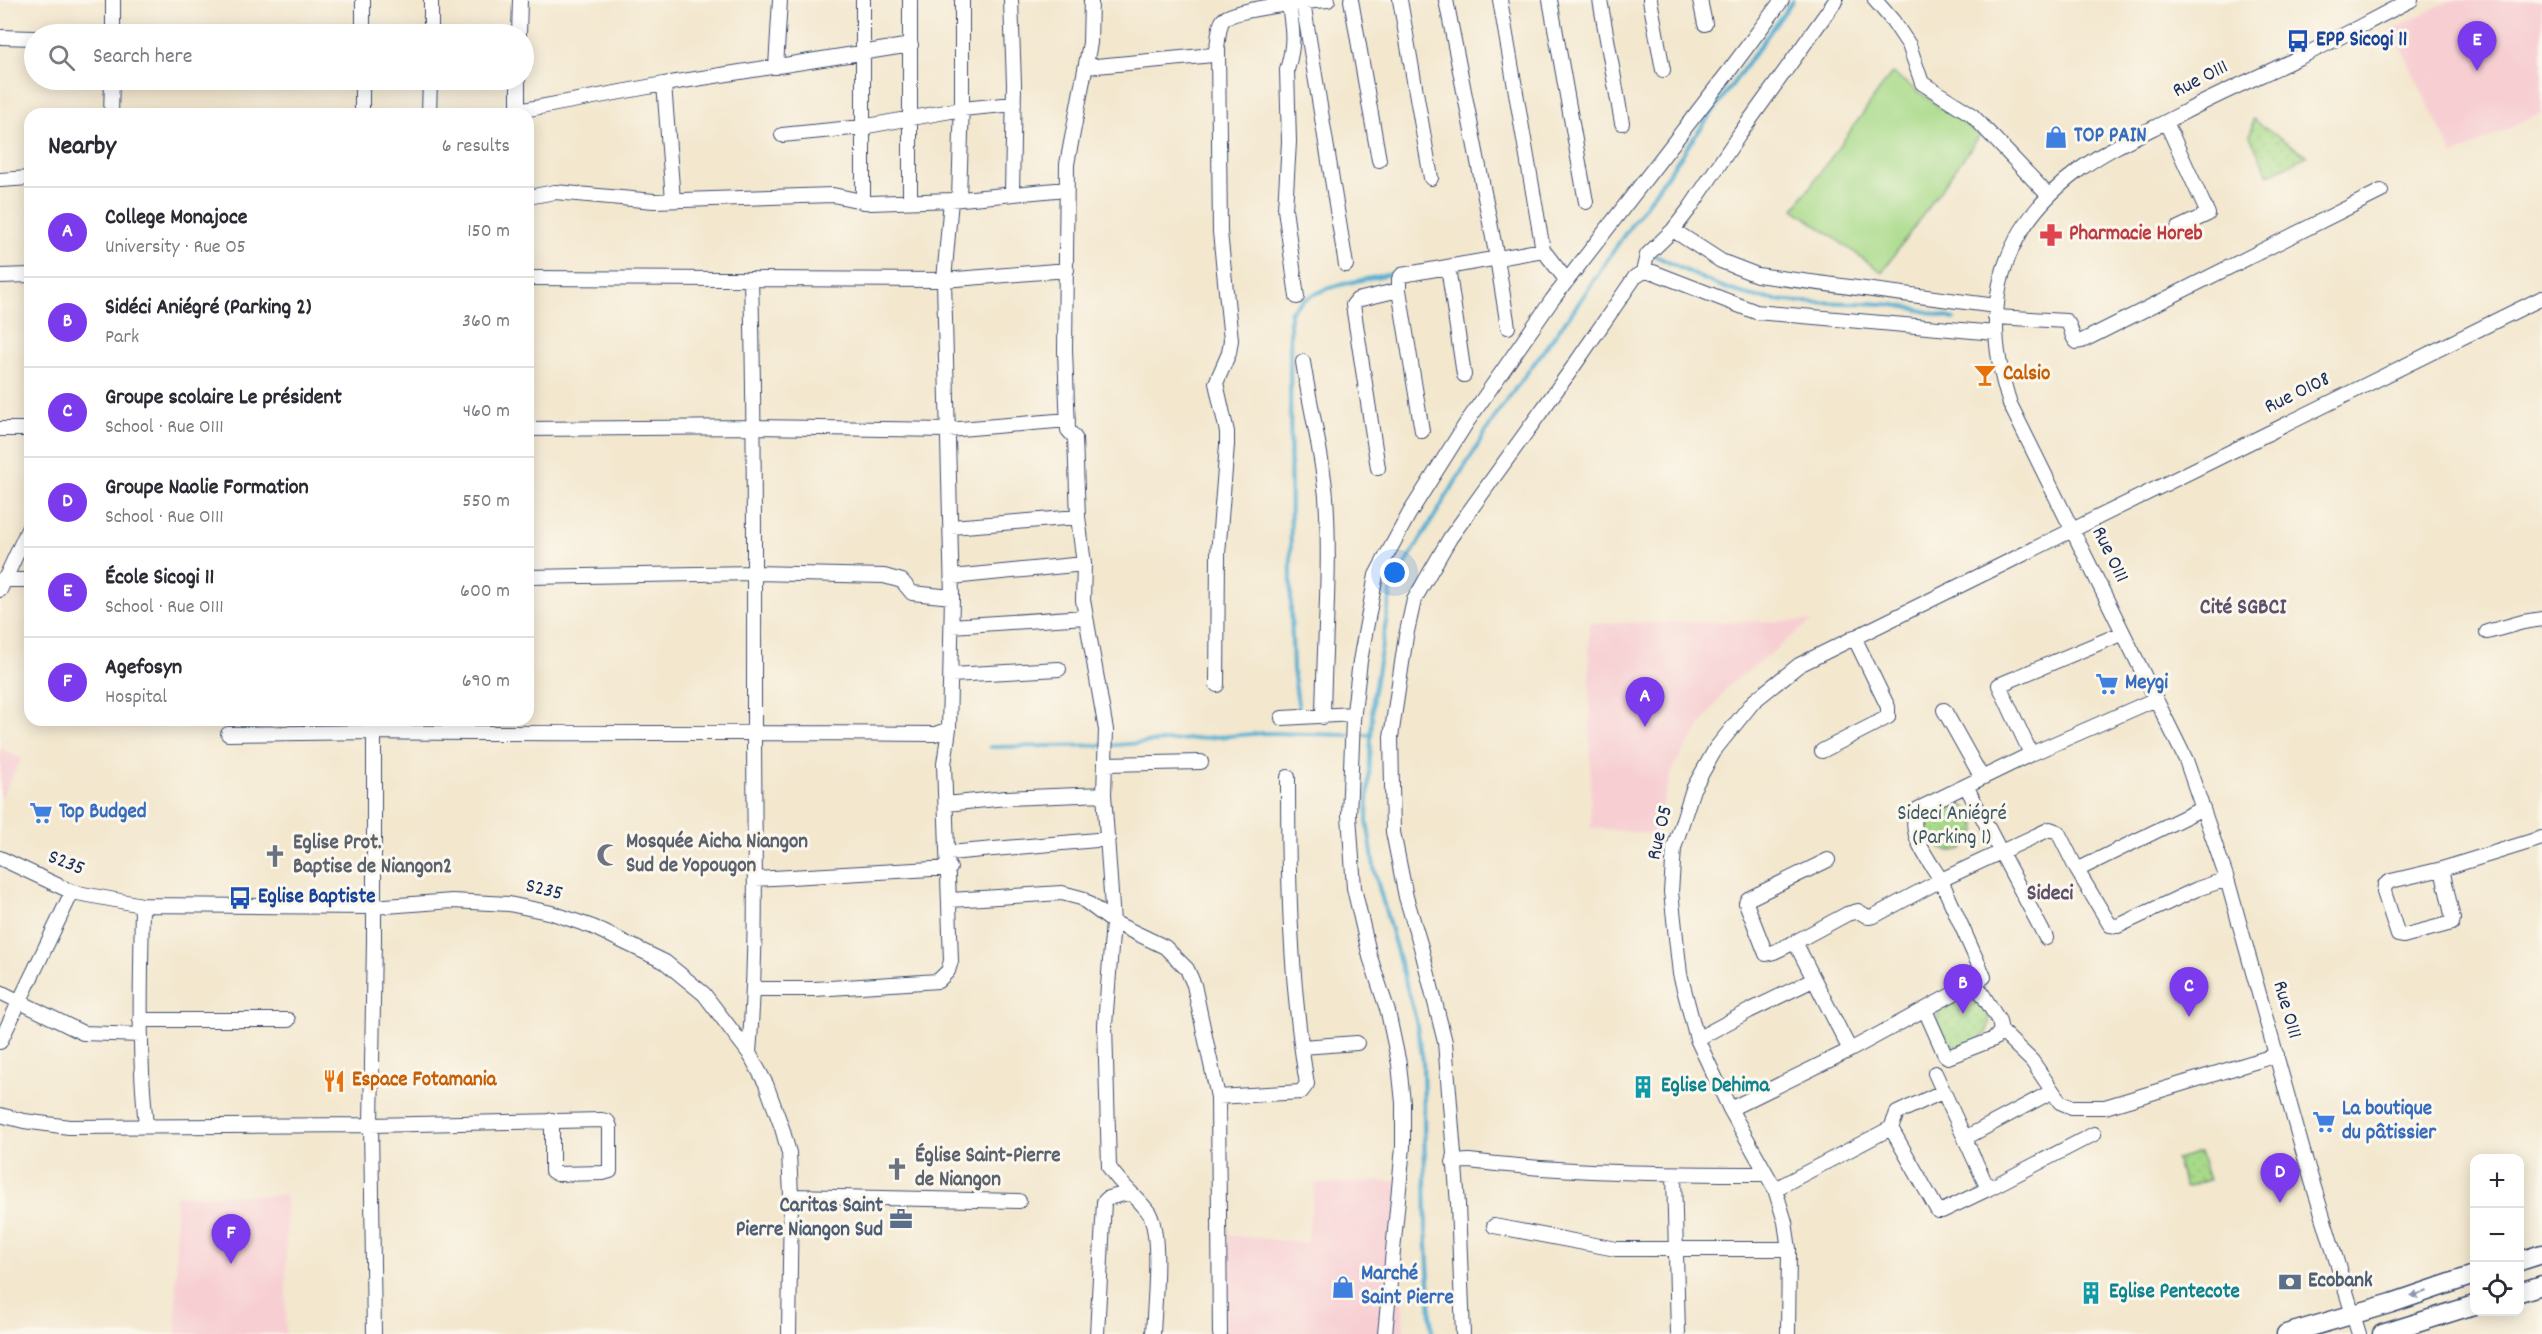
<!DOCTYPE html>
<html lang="en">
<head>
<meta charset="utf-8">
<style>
	body { margin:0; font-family:Dekko,sans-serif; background:#f7f7f7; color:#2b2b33 }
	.controls { position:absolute; right:18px; bottom:18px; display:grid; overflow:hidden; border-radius:12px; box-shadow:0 3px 15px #0003 }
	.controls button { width:54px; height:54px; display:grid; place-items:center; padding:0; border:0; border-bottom:2px solid #e1e1e2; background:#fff; color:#2b2b33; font:30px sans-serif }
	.you { position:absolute; left:1395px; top:573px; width:21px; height:21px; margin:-15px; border:4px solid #fff; border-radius:50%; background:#1a73e8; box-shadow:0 0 0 9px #1a73e833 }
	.badge { display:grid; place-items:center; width:39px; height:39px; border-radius:50%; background:#7c3aed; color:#fff; font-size:20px; font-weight:700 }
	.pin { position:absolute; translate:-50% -50px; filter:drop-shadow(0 2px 3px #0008) }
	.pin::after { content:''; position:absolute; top:32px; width:21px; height:18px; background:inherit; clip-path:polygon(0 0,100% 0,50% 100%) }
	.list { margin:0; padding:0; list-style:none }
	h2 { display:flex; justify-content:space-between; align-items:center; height:78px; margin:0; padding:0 24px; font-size:26px }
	h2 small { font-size:20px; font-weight:400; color:#7c7c81 }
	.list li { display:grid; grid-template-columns:39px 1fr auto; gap:18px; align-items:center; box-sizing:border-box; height:90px; padding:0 24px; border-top:2px solid #e1e1e2 }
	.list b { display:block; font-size:22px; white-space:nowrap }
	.list p { margin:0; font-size:20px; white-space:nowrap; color:#7c7c81 }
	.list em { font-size:20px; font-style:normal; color:#7c7c81 }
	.icon { flex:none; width:33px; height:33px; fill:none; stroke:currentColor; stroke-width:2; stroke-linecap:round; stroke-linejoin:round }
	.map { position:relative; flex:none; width:2542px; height:1334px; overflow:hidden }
	.search { position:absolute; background:#fff; box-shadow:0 3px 15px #0003; left:24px; top:24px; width:510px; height:66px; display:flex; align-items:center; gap:15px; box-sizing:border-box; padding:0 21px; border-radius:33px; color:#7c7c81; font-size:22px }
	.panel { position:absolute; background:#fff; box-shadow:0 3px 15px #0003; left:24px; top:108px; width:510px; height:618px; border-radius:18px }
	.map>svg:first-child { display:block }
</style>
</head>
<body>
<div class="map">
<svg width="2542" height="1334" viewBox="0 0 2542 1334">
	<defs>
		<pattern id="grass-dots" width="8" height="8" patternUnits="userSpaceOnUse" patternTransform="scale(1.5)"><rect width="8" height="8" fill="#a8da89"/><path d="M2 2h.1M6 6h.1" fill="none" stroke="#90bb79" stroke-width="1.8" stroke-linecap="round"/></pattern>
	</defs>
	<rect width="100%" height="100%" fill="#fbf7ec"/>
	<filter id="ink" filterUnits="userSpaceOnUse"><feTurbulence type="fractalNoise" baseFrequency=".0167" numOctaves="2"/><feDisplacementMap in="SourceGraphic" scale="12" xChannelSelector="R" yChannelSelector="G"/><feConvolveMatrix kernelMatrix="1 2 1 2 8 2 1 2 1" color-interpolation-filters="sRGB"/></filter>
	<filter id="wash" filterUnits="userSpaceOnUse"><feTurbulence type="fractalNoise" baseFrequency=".008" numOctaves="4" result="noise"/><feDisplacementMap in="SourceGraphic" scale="24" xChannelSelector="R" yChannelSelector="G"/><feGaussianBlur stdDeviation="1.35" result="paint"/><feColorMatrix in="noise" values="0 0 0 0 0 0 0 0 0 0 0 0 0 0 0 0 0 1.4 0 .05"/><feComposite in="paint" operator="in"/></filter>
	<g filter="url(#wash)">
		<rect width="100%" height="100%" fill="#f3e7ce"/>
		<!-- built -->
		<path fill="#f7cfd3" d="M2452 0H2542V112L2453 156 2392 29Z
			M1812 621 1727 687 1673 767 1654 834 1591 828 1589 623Z
			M0 748 22 759 0 799Z
			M1397 1181 1404 1334H1224L1228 1235 1307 1243 1315 1184Z
			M176 1195H286V1334H176Z"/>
		<!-- grass -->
		<path fill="url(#grass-dots)" stroke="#628474" stroke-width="1.5" d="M2253 119 2307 156 2268 175 2250 136Z
			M1928 827a24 24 0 1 1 48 0a24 24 0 1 1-48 0Z
			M1937 1021a26 26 0 1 1 52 0a26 26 0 1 1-52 0Z
			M2200 1152 2209 1180 2185 1187 2176 1159Z"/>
		<!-- pitch -->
		<path fill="#a8da89" stroke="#628474" stroke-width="1.5" d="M1892 73 1980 135 1882 272 1794 209Z"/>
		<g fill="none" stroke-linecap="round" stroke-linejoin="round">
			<!-- stream -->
			<path stroke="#53aed1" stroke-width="4" d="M1656 256C1686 271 1716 287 1749 295 1792 306 1838 301 1882 304 1906 305 1930 313 1954 319
				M1299 710 1293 670 1291 608 1290 312C1314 284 1364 281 1398 272
				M1356 735H1372
				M990 747 1116 745 1266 733 1349 735
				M1432 1334 1426 1229 1423 1061 1416 1020 1375 873 1367 821 1373 697 1391 592 1406 563 1498 412 1578 304 1622 238 1793 0"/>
		</g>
	</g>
	<g filter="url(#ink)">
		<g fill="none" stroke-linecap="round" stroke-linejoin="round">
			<!-- minor casing -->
			<g stroke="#3b4b6f" stroke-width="16">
				<path id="minor" d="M1011 0 1014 84 1012 194
					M1091 0 1090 43 1067 164 1065 350 1068 430 1075 438 1078 517 1084 564 1083 600 1106 730 1104 794 1113 922 1105 1025 1109 1167C1121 1186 1138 1197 1149 1213 1162 1235 1154 1307 1153 1334
					M1351 0 1379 160
					M1400 0 1431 178
					M1446 0 1497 258 1508 327
					M1500 0 1543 250
					M1550 0 1586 202
					M1600 0 1622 123
					M1650 0 1663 70
					M1700 0 1705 24
					M1875 0 1893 21 1909 45 1922 83 1971 114 2049 196
					M1303 2 1346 265
					M1289 4C1293 33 1295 42 1287 70L1289 142 1285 209 1297 297
					M113 34V0
					M363 34V0
					M431 34V0
					M519 34 520 0
					M0 37 34 38
					M776 67 780 0
					M1086 67 1213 55C1221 45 1216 30 1223 20 1230 9 1313 1 1328 0
					M664 84 673 200
					M518 110V80
					M111 114 112 80
					M362 114V80
					M429 114 430 80
					M502 114 664 84 911 45
					M2166 122 2208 214 2178 228
					M782 135 862 127 962 109 1014 104
					M0 180 30 178
					M528 197 555 192 654 201 833 195 871 203 951 200 1066 189
					M959 199 962 100V0
					M910 201V0
					M863 202V0
					M1673 230 1721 261 1757 275 1996 306
					M1448 267 1464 375
					M1643 272 1647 255 1673 230 1690 208 1739 135 1836 0
					M0 276 30 275
					M528 278 944 280 1067 270
					M1995 317 2066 321C2073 327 2070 337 2077 342L2082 341 2381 191
					M1303 362C1310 407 1322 451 1326 497 1331 570 1324 644 1323 717
					M0 429H30
					M528 429 754 427 948 430 1068 420
					M1422 431 1399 290V279L1402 275 1543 250 1567 281
					M1378 468 1353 305 1357 300 1399 290
					M951 527 1078 517
					M528 577 754 573 884 576 902 581 912 593 952 597
					M952 577 1084 564
					M0 580H30
					M0 590 30 525
					M952 626 1085 617
					M2487 632 2523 622 2542 619
					M951 675 1059 669
					M1217 685 1218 554 1227 445V432L1216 383 1229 353 1231 340 1220 232 1218 49
					M2156 699 2031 754 1918 809C1905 832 1929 860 1941 880L2050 829 2058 832 2077 870 2203 808
					M1944 710 1982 778
					M1282 718 1354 714
					M374 720V732C561 735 748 731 935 734L949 729 952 597 944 280 951 200
					M228 734 374 732V940L371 1125 374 1334
					M1822 751 1888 717V707L1854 637
					M2031 754 1999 685 2123 633
					M1105 764 1201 762
					M1966 786 2046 938
					M946 804 1006 798 1104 794
					M949 853 1108 839
					M0 858 72 892 142 905 373 907 452 901 509 904 552 913 593 927 665 962 704 994 749 1053 766 1084 782 1128 789 1153 791 1196 789 1334
					M1828 860 1748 899 1746 903 1766 954 1774 952 1795 942 1850 1050
					M2442 869 2453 919 2452 923 2403 936 2398 935 2384 892 2385 885 2391 881 2442 869 2542 838
					M2077 870 2110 925 2118 926 2197 889 2227 879
					M755 879 950 868
					M951 900 1062 893 1081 898 1113 922 1165 947 1187 969 1194 985 1218 1097 1220 1334
					M142 905C141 978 138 1052 146 1125
					M1795 942 1847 914 1858 911 1868 917 1874 916 1941 880 1982 972 1984 977 1975 982
					M754 989H815L938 981 948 971 951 961 944 764 949 729
					M0 992 83 1033 141 1035
					M1925 1010 1945 1055 1948 1057 1994 1039 2001 1031
					M140 1020H288
					M1697 1039 1749 1011 1813 980
					M0 1042 72 892
					M1302 1047 1357 1043
					M749 1053C758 944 754 833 754 723 754 575 755 427 751 279
					M1935 1073 1988 1189 2094 1134
					M1218 1097 1301 1092 1307 1084C1290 983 1288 879 1288 777
					M1730 1109 1850 1050 1975 982 1999 1021 2001 1031 2032 1061 2060 1102 2072 1107H2105L2277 1055
					M0 1115 24 1121 69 1127 371 1125 602 1120 608 1122 610 1127V1171L603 1173 557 1174 552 1171V1120
					M1891 1128 1938 1211H1942L1988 1189
					M1965 1138 2051 1092
					M1453 1162 1469 1161C1568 1173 1667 1174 1766 1174
					M1674 1174 1678 1334
					M1775 1189 1891 1128 1897 1113 1942 1092
					M791 1196 1019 1201
					M1494 1226 1616 1249H1789
					M1097 1334 1104 1202 1108 1198 1128 1193
					M1385 1334 1403 1147V1103L1399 1064 1388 1012 1370 957 1354 888 1349 815 1353 720 1360 661 1376 575 1409 514 1467 422 1552 300 1729 71 1782 0
					M1463 1334 1458 1204 1445 1042 1421 947 1406 897 1393 832 1391 737 1406 636 1414 600 1450 538 1571 370 1635 277 1643 272H1653L1756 312 1995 333
					M1788 1334 1789 1249 1785 1222 1775 1189 1730 1109 1697 1039 1680 974 1671 892 1674 848 1693 789 1716 748 1754 701 1799 665 2542 298
					M2359 1334 2304 1155 2227 879 2186 760 2010 404C1979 309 1998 230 2079 170 2110 147 2145 133 2179 115 2218 94 2258 77 2298 58 2336 40 2373 19 2411 0"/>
			</g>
			<!-- major casing -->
			<g stroke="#3b4b6f" stroke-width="21">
				<path id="major" d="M2520 1261 2542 1254
					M2520 1292 2542 1285
					M2286 1334 2392 1303 2474 1275
					M2382 1334 2474 1305"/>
			</g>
			<!-- minor -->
			<use href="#minor" stroke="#fff" stroke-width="14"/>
			<!-- major -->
			<use href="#major" stroke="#fff" stroke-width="18"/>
		</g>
		<!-- one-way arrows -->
		<defs><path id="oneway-solid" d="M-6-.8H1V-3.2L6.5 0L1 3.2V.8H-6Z" transform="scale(1.5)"/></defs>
		<use fill="#8d97ae" href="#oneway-solid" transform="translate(2419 1294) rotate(161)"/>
	</g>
	<!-- icons -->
	<defs>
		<g id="bus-bare" transform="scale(1.8)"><path d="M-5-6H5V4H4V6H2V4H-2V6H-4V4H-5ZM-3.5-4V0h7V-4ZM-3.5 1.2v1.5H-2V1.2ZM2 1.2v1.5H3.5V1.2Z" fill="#1a4fb4" stroke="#fbf7ec" stroke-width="2.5" paint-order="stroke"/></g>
		<g id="shop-bare" transform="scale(1.8)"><path d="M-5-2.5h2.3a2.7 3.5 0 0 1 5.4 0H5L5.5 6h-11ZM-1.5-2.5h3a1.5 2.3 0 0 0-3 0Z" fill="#3f7fe0" stroke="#fbf7ec" stroke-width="2.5" paint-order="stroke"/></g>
		<g id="pharmacy-bare" transform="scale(1.8)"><path d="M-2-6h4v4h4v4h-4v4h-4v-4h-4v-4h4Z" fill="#e0444e" stroke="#fbf7ec" stroke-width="2.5" paint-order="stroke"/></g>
		<g id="bar-bare" transform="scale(1.8)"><path d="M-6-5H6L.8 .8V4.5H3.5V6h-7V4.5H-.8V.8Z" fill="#e8710a" stroke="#fbf7ec" stroke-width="2.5" paint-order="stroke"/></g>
		<g id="supermarket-bare" transform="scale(1.8)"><path d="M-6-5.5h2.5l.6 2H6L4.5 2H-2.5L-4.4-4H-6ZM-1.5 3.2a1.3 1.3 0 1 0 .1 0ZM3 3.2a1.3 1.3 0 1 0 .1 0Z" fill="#3f7fe0" stroke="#fbf7ec" stroke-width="2.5" paint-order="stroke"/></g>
		<g id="mosque-bare" transform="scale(1.8)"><path d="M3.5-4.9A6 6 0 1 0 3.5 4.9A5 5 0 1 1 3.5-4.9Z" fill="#6b7280" stroke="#fbf7ec" stroke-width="2.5" paint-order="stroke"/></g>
		<g id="church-bare" transform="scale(1.8)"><path d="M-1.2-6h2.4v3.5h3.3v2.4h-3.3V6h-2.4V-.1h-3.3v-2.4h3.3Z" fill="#6b7280" stroke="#fbf7ec" stroke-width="2.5" paint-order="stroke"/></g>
		<g id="restaurant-bare" transform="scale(1.8)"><path d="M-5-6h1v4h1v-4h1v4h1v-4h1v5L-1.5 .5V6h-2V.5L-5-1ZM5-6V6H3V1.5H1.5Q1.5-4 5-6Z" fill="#e8710a" stroke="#fbf7ec" stroke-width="2.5" paint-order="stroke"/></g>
		<g id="building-bare" transform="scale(1.8)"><path d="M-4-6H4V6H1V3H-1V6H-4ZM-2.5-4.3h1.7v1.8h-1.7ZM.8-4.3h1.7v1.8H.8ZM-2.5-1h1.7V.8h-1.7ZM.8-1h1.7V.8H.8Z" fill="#0f9aa8" stroke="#fbf7ec" stroke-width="2.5" paint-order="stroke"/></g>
		<g id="office-bare" transform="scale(1.8)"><path d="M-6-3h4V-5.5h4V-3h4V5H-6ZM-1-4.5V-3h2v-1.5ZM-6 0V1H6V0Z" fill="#5c6f8a" stroke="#fbf7ec" stroke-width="2.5" paint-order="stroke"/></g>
		<g id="bank-bare" transform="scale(1.8)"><path d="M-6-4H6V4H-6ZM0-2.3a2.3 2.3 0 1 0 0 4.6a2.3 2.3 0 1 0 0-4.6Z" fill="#5c6f8a" stroke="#fbf7ec" stroke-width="2.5" paint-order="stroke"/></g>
	</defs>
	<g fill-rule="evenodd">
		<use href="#bus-bare" x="2298" y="41"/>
		<use href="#shop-bare" x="2056" y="137"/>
		<use href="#pharmacy-bare" x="2051" y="235"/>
		<use href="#bar-bare" x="1985" y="375"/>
		<use href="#supermarket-bare" x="2107" y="684"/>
		<use href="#supermarket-bare" x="41" y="813"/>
		<use href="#mosque-bare" x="608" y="855"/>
		<use href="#church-bare" x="275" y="856"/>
		<use href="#bus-bare" x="240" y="898"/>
		<use href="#restaurant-bare" x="334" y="1081"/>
		<use href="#building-bare" x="1643" y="1087"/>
		<use href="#supermarket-bare" x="2324" y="1122"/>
		<use href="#church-bare" x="897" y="1169"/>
		<use href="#office-bare" x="901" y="1219"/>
		<use href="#bank-bare" x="2290" y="1282"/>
		<use href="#shop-bare" x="1343" y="1287"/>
		<use href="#building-bare" x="2091" y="1293"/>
	</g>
	<g text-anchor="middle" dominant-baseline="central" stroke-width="6" stroke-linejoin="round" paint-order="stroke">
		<!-- transit labels -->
		<g font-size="21" font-weight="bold" fill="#164399" stroke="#fbf7ec" text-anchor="start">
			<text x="2316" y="41">EPP Sicogi 11</text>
			<text x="258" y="898">Eglise Baptiste</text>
		</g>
		<!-- street labels -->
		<g font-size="21" fill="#1b2f5e" stroke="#fbf7ec">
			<text transform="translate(2201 80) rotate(-27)">Rue O111</text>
			<text transform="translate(2298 394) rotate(-26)">Rue O108</text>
			<text transform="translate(2109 555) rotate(64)">Rue O111</text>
			<text transform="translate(1661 833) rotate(-77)">Rue O5</text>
			<text transform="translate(66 864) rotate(22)">S235</text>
			<text transform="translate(544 891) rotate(14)">S235</text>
			<text transform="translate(2286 1010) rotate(74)">Rue O111</text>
		</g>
		<!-- shop labels -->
		<g font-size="21" font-weight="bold" fill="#366cbe" stroke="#fbf7ec" text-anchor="start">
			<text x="2074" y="137">TOP PAIN</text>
			<text x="2125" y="684">Meygi</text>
			<text x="59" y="813">Top Budged</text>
			<text x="2342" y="1110">La boutique<tspan x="2342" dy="24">du pâtissier</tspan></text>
			<text x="1361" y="1275">Marché<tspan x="1361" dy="24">Saint Pierre</tspan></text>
		</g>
		<!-- health labels -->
		<g font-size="21" font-weight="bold" fill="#be3a42" stroke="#fbf7ec" text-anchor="start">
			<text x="2069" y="235">Pharmacie Horeb</text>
		</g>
		<!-- food labels -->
		<g font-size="21" font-weight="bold" fill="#c56008" stroke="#fbf7ec" text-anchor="start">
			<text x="2003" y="375">Calsio</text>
			<text x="352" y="1081">Espace Fotamania</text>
		</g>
		<!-- park labels -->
		<g font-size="21" fill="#3e5a69" stroke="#fbf7ec">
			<text x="1952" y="815">Sideci Aniégré<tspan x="1952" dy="24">(Parking 1)</tspan></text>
		</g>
		<!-- worship labels -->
		<g font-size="21" font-weight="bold" fill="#5b616d" stroke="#fbf7ec" text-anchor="start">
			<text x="626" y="843">Mosquée Aicha Niangon<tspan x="626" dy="24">Sud de Yopougon</tspan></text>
			<text x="293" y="844">Eglise Prot.<tspan x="293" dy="24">Baptise de Niangon2</tspan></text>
			<text x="915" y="1157">Église Saint-Pierre<tspan x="915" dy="24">de Niangon</tspan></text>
		</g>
		<!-- culture labels -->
		<g font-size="21" font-weight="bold" fill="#0d838f" stroke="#fbf7ec" text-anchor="start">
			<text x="1661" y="1087">Eglise Dehima</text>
			<text x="2109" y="1293">Eglise Pentecote</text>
		</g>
		<!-- service labels -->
		<g font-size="21" font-weight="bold" fill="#4e5e75" stroke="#fbf7ec" text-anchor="end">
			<text x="883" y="1207">Caritas Saint<tspan x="883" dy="24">Pierre Niangon Sud</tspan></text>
			<text x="2308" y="1282" text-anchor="start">Ecobank</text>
		</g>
		<!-- neighbourhood labels -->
		<g font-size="22" font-weight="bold" fill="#5e516e" stroke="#fbf7ec">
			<text x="2243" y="608">Cité SGBCI</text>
			<text x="2050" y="894">Sideci</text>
		</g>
	</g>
</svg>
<div class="controls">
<button>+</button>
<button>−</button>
<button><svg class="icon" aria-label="locate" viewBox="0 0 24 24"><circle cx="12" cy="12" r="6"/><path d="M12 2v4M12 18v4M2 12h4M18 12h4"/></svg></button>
</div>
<div class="you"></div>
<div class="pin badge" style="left:1645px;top:727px">A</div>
<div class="pin badge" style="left:1963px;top:1014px">B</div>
<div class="pin badge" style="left:2189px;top:1017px">C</div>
<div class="pin badge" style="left:2280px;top:1203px">D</div>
<div class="pin badge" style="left:2477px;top:71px">E</div>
<div class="pin badge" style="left:231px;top:1264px">F</div>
<div class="search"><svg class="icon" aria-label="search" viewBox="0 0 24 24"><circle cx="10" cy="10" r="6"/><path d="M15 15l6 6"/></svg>Search here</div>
<section class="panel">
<h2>Nearby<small>6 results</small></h2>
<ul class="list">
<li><span class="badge">A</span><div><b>College Monajoce</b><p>University · Rue O5</p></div><em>150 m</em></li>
<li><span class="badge">B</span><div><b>Sidéci Aniégré (Parking 2)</b><p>Park</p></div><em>360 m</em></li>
<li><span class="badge">C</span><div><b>Groupe scolaire Le président</b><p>School · Rue O111</p></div><em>460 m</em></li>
<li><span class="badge">D</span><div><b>Groupe Naolie Formation</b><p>School · Rue O111</p></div><em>550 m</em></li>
<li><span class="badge">E</span><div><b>École Sicogi 11</b><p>School · Rue O111</p></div><em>600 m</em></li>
<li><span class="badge">F</span><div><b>Agefosyn</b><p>Hospital</p></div><em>690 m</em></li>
</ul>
</section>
</div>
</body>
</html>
